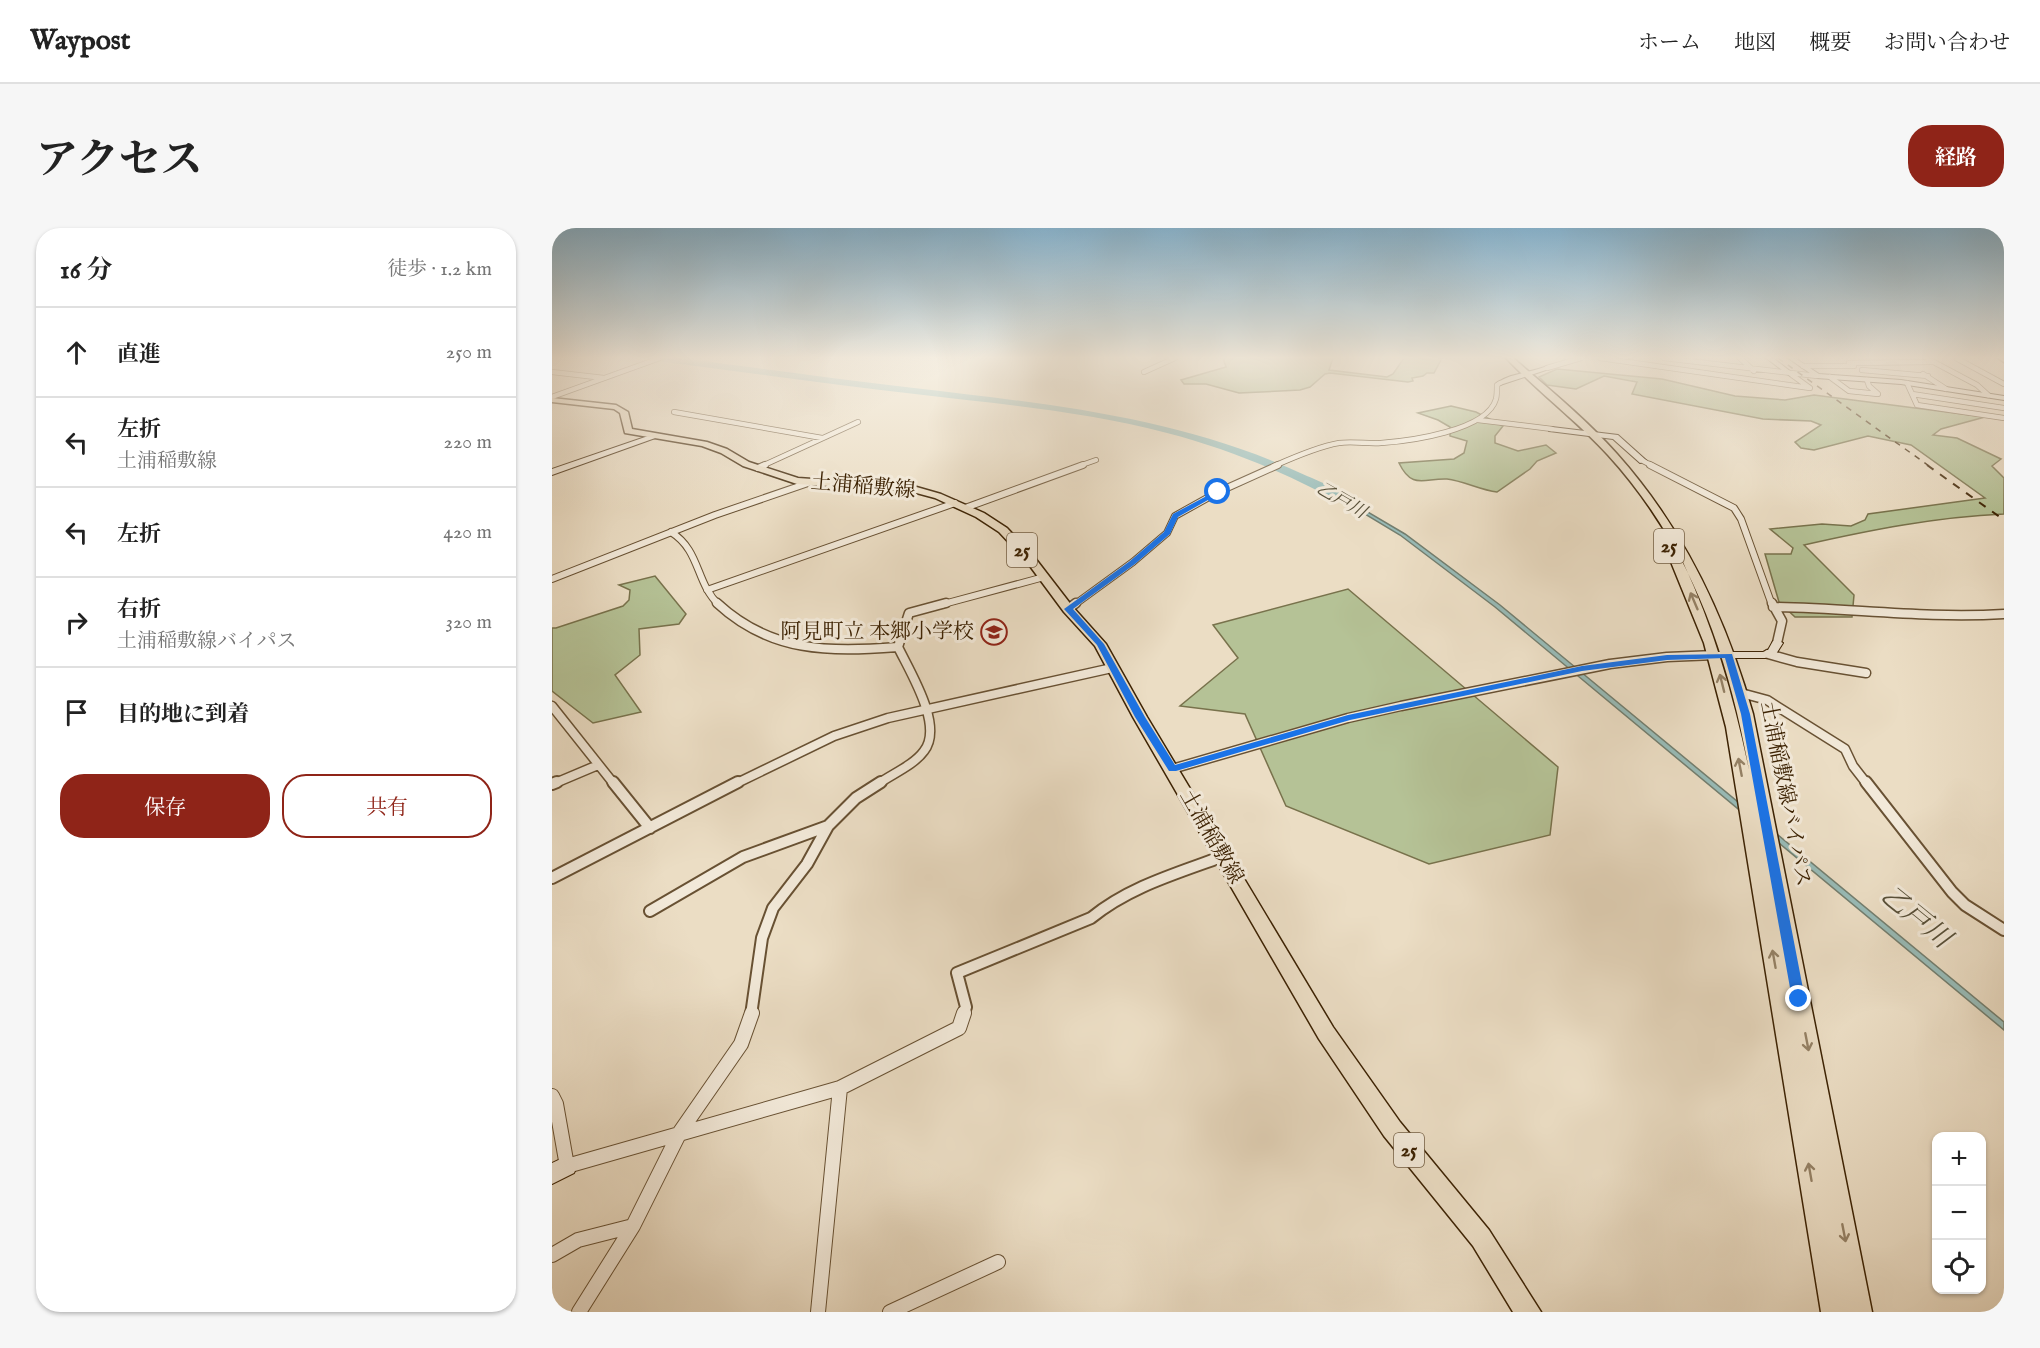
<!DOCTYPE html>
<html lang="ja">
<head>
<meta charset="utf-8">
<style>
	body { margin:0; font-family:"IM FELL English","Noto Serif JP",serif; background:#f6f6f6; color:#222 }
	.controls { position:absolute; right:18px; bottom:18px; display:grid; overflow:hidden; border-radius:12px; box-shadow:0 2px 4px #0004 }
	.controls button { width:54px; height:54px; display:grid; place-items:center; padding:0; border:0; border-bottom:2px solid #e0e0e0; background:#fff; color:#222; font:30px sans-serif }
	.stop { position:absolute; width:18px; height:18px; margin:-14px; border:4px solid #1a73e8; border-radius:50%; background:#fff }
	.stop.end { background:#1a73e8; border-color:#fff; box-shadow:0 2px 6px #0008 }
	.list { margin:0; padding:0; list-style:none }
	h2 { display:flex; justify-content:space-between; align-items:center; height:78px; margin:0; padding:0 24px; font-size:26px }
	h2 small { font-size:20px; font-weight:400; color:#767676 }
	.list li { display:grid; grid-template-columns:39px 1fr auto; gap:18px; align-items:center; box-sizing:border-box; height:90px; padding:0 24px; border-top:2px solid #e0e0e0 }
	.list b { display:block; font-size:22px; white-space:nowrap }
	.list p { margin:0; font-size:20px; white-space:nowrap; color:#767676 }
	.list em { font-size:20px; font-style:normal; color:#767676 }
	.actions { display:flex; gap:12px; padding:18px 24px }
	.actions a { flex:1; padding:14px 0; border:2px solid #8f2418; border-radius:24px; text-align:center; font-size:21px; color:#8f2418 }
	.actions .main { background:#8f2418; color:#fff }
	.icon { flex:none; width:33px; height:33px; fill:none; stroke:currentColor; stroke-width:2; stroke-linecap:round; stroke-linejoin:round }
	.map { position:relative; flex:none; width:1452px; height:1084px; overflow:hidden; border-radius:24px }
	header { display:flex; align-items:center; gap:36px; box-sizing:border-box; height:84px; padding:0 30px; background:#fff; border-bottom:2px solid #e0e0e0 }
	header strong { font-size:28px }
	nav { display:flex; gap:33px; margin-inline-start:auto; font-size:21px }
	.intro { display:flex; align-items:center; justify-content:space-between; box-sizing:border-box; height:144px; padding:0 36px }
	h1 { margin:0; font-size:42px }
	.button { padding:15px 27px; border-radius:24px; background:#8f2418; color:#fff; font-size:21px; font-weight:700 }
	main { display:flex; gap:36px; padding:0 36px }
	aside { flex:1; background:#fff; border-radius:24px; box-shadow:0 2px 4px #0004 }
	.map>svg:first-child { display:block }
</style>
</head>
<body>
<header>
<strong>Waypost</strong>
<nav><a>ホーム</a><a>地図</a><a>概要</a><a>お問い合わせ</a></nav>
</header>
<div class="intro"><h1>アクセス</h1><a class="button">経路</a></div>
<main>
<aside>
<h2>16 分<small>徒歩 · 1.2 km</small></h2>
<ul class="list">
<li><svg class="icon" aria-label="ahead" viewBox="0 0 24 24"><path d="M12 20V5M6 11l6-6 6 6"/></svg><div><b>直進</b></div><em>250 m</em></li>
<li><svg class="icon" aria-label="left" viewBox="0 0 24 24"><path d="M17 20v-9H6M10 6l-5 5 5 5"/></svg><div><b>左折</b><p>土浦稲敷線</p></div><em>220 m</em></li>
<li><svg class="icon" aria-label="left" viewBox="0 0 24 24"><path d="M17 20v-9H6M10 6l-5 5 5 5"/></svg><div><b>左折</b></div><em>420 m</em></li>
<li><svg class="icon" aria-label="right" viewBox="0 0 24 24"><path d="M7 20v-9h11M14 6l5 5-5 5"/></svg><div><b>右折</b><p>土浦稲敷線バイパス</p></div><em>320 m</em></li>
<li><svg class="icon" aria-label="arrive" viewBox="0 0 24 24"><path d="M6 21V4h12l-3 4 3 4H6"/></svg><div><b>目的地に到着</b></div></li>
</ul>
<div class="actions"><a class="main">保存</a><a>共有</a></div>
</aside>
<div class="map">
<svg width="1452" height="1084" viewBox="0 0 1452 1084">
	<rect width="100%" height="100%" fill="#ebddc4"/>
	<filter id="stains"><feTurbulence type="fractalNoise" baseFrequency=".00333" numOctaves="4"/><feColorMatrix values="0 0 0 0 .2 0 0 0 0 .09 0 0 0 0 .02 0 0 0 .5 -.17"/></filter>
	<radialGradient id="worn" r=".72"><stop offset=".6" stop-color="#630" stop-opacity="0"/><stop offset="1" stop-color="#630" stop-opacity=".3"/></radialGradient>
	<!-- green -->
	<path fill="#b5c296" stroke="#78724c" stroke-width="1.5" d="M671 130H781L777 142 835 149 841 146 852 130H890L882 145H875L871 148 860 150 861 153 856 154 778 145 773 146 758 159 748 162 687 165 654 156H632L629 152 674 139Z
		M1005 141 1110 151 1183 168 1233 172 1262 167 1433 189 1389 201 1381 207 1405 210 1449 231 1440 238 1452 250V286C1384 289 1318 302 1252 317L1302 367 1300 389H1243L1227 374 1213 326H1239L1241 320 1218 301 1270 296 1299 298 1313 292 1316 286 1433 270 1359 217 1316 208 1262 222 1249 220 1243 214 1269 197 1259 193 1211 191 1080 166 1085 154 1052 148 1024 161 995 157 987 149Z
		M899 178 924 184 951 198 943 208V215L966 223 994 217 1004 225 985 233 978 241 945 264C928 262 912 253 895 251 872 250 860 262 847 235L902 231 912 225 915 213 898 208V199L886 192 866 185Z
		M103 348 134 386 127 396 87 401 88 427 63 447 89 484 41 495 0 463V400H4L71 378 77 372 78 362 67 357Z
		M796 361 1006 539 998 607 877 636 734 578 693 486 628 478 686 430 661 397Z"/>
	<!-- water -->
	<path fill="#98bbb7" stroke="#737e6f" stroke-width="1.5" d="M787 267 853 306 948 377 1452 794V802L943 379 848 307 783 268Z"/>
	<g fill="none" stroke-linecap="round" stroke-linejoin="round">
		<!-- river -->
		<path fill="#98bbb7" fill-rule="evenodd" d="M101 130H128C206 140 284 151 362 160 497 176 630 189 755 248 771 255 803 267 814 280L813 283H803C744 249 681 222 615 205 532 183 447 176 363 166 277 156 192 144 106 133Z"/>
		<!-- street-far4 casing -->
		<g stroke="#685133" stroke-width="6">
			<path id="street-far4" d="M1048 130 1258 160 1240 147
				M1112 130 1265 148
				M1188 130 1202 143
				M1404 130 1452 156
				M1376 131 1425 157 1436 167
				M1297 135 1380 134
				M1251 138H1302
				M995 140 1029 130
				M1310 142 1376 148
				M0 144 52 150
				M592 144 623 130
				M1371 146 1394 161
				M1278 149 1297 163 1326 166 1317 158 1315 152
				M1355 155 1365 177 1452 190
				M1360 166 1452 180
				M0 169 108 130
				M122 184 270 210
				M926 192 1000 201
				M1091 233 1101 238
				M210 238 306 194
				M527 238 544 232
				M722 238C740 230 769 218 787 215 801 213 815 216 829 215 857 213 935 203 944 171 945 167 945 161 945 157L948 155"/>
		</g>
		<!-- street-far3 casing -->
		<g stroke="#685133" stroke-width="8">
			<path id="street-far3" d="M1098 237 1182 280 1189 291 1220 377
				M206 240 213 237
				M413 280 531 237
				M119 304C149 323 143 354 167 377
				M0 351 163 287 259 254
				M155 362 403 275
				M388 377 492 349
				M522 377 581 334 615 305 623 288 666 264 726 237"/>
		</g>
		<!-- street-far2 casing -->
		<g stroke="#685133" stroke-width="11">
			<path id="street-far2" d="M165 375C219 425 277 424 346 419
				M1220 375 1230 393 1225 415
				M1221 379C1298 380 1375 391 1452 386
				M516 381 524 375
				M1216 426 1245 434 1314 445
				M1189 465 1215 472 1293 521 1301 538 1315 556
				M0 478 62 556
				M620 541 796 490 849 478 1058 436 1115 429 1163 427
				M1 556 46 537
				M183 556 282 508 336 490 560 440
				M326 556C340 546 362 537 372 523 392 498 358 444 346 419L357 385 394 375"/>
		</g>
		<!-- street-far1 casing -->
		<g stroke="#685133" stroke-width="14">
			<path id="street-far1" d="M61 554 98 600
				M1314 554 1400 664 1413 677 1452 702
				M0 556 5 554
				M0 650 186 554
				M98 683 191 629 276 598
				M199 787 210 710 221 680 255 636 276 598 304 570 329 554
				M411 787 414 779 405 745 539 690C577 659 623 646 669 629"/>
		</g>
		<!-- street casing -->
		<g stroke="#685133" stroke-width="16">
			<path id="street" d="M0 868 4 876 15 938 288 860 407 800 412 785
				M0 1027 26 1012 81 998
				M27 1084 81 998 128 904 189 816 200 785
				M266 1084 288 860
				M338 1084 446 1034"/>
		</g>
		<!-- secondary casing -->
		<g stroke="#3c2203" stroke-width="2">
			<path id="secondary" d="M1214 130H1221L1243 147 1238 148Z
				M1236 130H1243L1267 146 1349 152 1452 168V172L1349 156 1265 150Z
				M995 138 997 141 948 157 945 155C958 145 979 145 995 138Z
				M1000 199 1066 207 1095 233 1088 235 1061 211 997 203 996 201Z
				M99 207 106 209 0 247V241Z
				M1225 412 1231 415 1224 426 1213 430H1163L1157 427 1163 424H1211L1216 422 1221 413Z
				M15 928 22 931 25 938 22 945 0 956V935Z"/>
		</g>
		<!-- primary casing -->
		<g stroke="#3c2203" stroke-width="3">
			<path id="primary" d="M954 130H961C997 161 1034 191 1065 226 1132 301 1174 390 1201 486L1320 1084H1269L1174 499 1152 415 1119 334 1121 332 1125 331 1131 334C1162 401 1182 470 1197 542 1176 425 1138 317 1056 227 1024 192 986 164 954 130Z
				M0 170 64 177 76 184 80 201 155 214 175 221 197 234 246 250 361 258 389 266 432 285 455 300 483 330 520 378 554 416 595 489 781 799 848 894 937 1002 989 1084H961L921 1018 832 908 767 811 581 489 543 418 512 384 475 334 447 304 424 289 383 270 357 263 245 256 191 238 169 225 150 218 73 205 68 185 62 181 0 174Z"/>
		</g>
		<!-- highway casing -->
		<g stroke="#3c2203" stroke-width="3">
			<path id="highway" d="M1446 130H1452V134Z"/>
		</g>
		<!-- street-far4 -->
		<use href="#street-far4" stroke="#f2e9d9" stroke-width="4.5"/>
		<!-- street-far3 -->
		<use href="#street-far3" stroke="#f2e9d9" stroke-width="6"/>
		<!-- street-far2 -->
		<use href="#street-far2" stroke="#f2e9d9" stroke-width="8"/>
		<!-- street-far1 -->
		<use href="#street-far1" stroke="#f2e9d9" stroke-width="10"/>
		<!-- street -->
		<use href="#street" stroke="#f2e9d9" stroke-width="14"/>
		<!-- secondary -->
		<use href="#secondary" fill="#f2e9d9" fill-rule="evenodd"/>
		<!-- primary -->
		<use href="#primary" fill="#ebddc4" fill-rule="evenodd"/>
		<!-- highway -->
		<use href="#highway" fill="#ebddc4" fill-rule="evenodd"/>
		<!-- rail-far1 -->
		<path stroke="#3c2203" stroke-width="1.5" stroke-dasharray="6 6" stroke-linecap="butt" d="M1226 130 1377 238"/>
		<!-- rail -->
		<path stroke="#3c2203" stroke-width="2" stroke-dasharray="8 8" stroke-linecap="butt" d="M1375 237 1452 292"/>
	</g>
	<!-- one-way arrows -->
	<defs><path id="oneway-shaft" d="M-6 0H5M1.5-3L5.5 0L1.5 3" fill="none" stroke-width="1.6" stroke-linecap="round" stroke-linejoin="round" transform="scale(1.5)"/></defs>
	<g stroke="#948064">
		<use href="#oneway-shaft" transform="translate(1142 373) rotate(-113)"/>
		<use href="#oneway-shaft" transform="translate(1170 455) rotate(-104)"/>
		<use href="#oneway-shaft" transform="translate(1188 539) rotate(-101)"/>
		<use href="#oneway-shaft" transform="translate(1222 731) rotate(-100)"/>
		<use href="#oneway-shaft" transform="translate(1255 814) rotate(79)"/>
		<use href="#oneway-shaft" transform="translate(1258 944) rotate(-100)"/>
		<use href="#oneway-shaft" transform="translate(1292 1005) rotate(79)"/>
	</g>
	<!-- sky -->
	<linearGradient id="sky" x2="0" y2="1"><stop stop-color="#88b7d4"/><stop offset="0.46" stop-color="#f6f0e4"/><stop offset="1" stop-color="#f6f0e4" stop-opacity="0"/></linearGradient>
	<rect width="1452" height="282" fill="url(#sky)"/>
	<!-- route -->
	<path fill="#1a73e8" d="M664 263 670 264 626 289 618 306 583 336 521 381 552 416 593 489 623 537 796 487 1030 438 1115 427 1180 426 1198 486 1253 771 1251 774H1242L1240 771 1189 486 1173 430 1115 432 1030 443 798 492 624 543H617L583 489 545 417 512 381 578 333 612 304 621 286Z"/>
	<!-- icons -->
	<defs>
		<g id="school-ring" transform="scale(1.35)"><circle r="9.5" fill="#f2e9d9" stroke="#8f2418" stroke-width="1.5"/><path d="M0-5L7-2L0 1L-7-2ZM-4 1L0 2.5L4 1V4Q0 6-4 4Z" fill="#8f2418"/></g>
	</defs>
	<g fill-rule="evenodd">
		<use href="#school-ring" x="442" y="404"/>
	</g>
	<g text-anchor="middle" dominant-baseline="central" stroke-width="6" stroke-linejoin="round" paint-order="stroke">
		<!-- far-water labels -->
		<g font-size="18" font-style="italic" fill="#585039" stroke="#f2e9d9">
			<text transform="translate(789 273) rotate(30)">乙戸川</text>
		</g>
		<!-- shield labels -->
		<g fill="#f2e9d9" stroke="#735e43" stroke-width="1.5">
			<rect x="1102" y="301" width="30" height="34" rx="4.5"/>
			<rect x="455" y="305" width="30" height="34" rx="4.5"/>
			<rect x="842" y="905" width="30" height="34" rx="4.5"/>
		</g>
		<g font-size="20" font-weight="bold" fill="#3c2203">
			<text x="1117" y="318">25</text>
			<text x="470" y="322">25</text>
			<text x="857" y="922">25</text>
		</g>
		<!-- street labels -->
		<g font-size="21" fill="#3c2203" stroke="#f2e9d9">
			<text transform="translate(311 259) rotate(5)">土浦稲敷線</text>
			<text transform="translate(1233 566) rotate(79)">土浦稲敷線バイパス</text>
			<text transform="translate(659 609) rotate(60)">土浦稲敷線</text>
		</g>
		<!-- poi labels -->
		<g font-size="21" fill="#3c2203" stroke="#f2e9d9" text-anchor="end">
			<text x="422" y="404">阿見町立 本郷小学校</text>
		</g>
		<!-- near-water labels -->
		<g font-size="27" font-style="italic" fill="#585039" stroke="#f2e9d9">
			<text transform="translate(1363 690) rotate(39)">乙戸川</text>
		</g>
	</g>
	<rect width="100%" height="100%" filter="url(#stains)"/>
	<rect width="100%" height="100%" fill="url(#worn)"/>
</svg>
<div class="controls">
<button>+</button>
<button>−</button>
<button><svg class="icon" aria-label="locate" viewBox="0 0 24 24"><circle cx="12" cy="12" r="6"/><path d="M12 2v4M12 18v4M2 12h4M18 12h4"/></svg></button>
</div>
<div class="stop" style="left:666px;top:264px"></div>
<div class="stop end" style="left:1247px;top:771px"></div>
</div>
</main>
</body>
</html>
